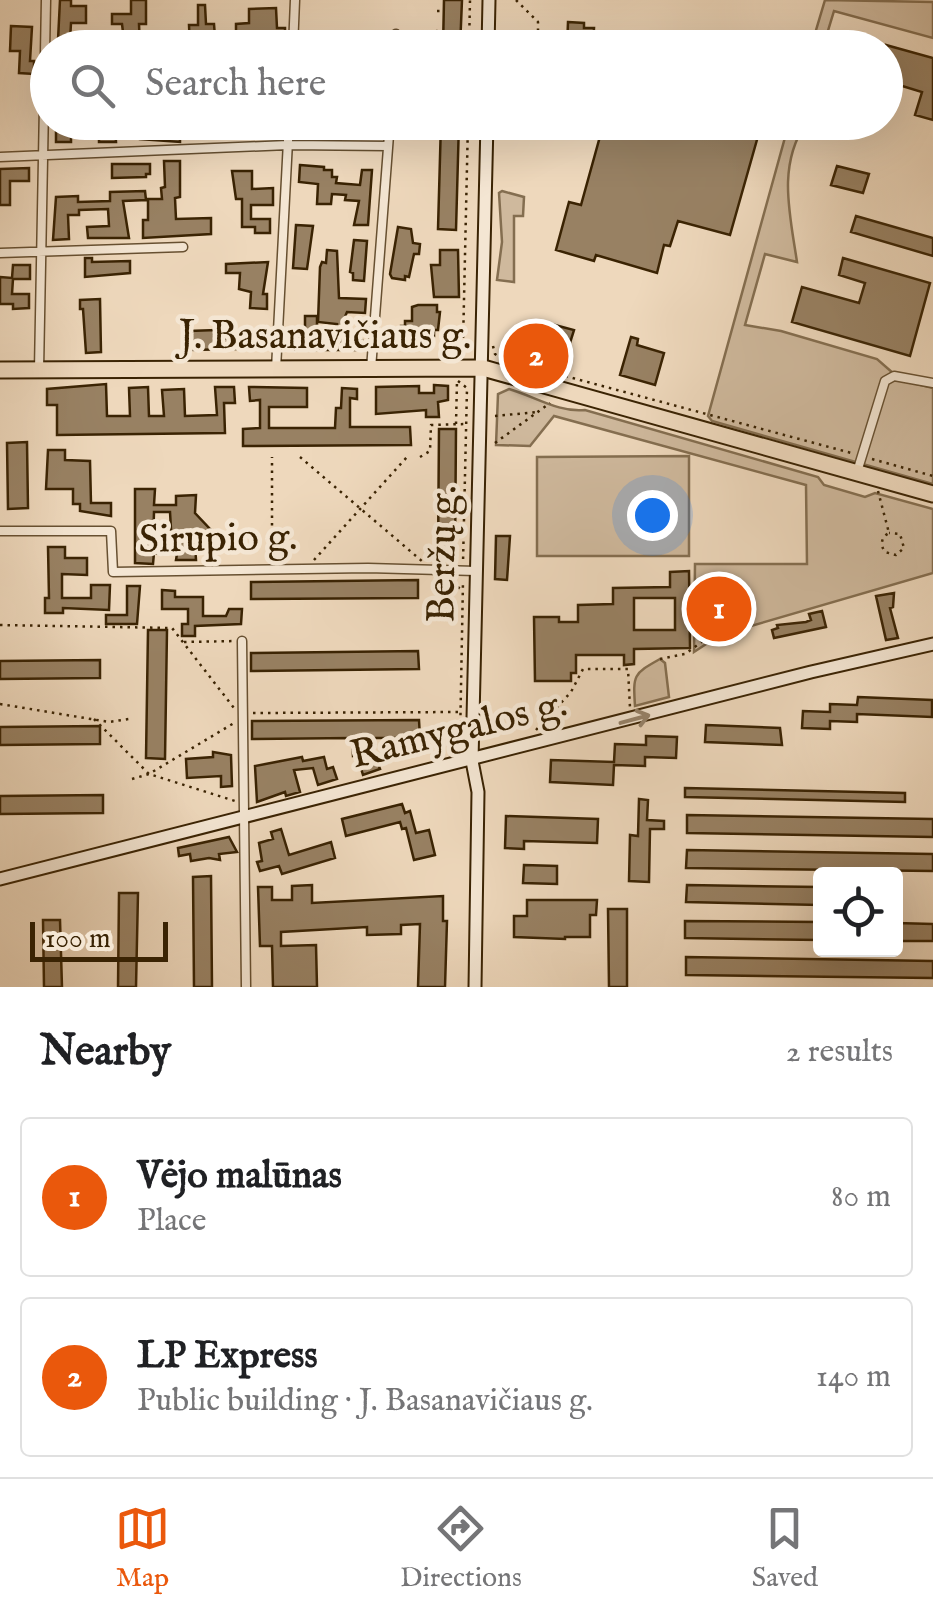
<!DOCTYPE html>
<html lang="en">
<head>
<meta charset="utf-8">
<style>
	body { margin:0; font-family:"IM FELL English",serif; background:#f2f2f2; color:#202124 }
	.controls { position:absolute; right:30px; bottom:30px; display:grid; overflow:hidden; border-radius:10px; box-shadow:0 10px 40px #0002 }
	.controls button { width:90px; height:90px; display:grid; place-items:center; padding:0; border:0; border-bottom:2px solid #e0e0e0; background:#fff; color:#202124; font:50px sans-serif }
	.scale { position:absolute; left:30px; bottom:25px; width:138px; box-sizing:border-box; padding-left:10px; border:5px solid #3a2303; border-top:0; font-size:28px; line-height:35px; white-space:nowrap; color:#3a2303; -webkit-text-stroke:8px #f4e6d3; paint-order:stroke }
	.you { position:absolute; left:652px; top:515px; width:35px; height:35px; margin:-25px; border:8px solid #fff; border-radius:50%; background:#1a73e8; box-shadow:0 0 0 15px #1a73e833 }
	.badge { display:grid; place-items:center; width:65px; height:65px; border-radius:50%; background:#ea580c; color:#fff; font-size:32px; font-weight:700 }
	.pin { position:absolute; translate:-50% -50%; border:5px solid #fff; box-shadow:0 2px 10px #0006 }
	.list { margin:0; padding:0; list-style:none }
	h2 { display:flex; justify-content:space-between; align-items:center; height:130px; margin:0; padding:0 40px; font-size:42px }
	h2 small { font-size:32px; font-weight:400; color:#757577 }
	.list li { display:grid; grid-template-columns:65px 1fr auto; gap:30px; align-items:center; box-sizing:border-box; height:160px; margin:0 20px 20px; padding:0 20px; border:2px solid #e0e0e0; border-radius:10px }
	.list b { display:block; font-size:38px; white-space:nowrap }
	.list p { margin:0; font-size:32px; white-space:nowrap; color:#757577 }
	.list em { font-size:32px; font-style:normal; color:#757577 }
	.icon { flex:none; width:55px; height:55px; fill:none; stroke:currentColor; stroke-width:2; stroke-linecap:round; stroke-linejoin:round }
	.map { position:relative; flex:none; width:933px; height:987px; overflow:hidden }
	.search { position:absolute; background:#fff; box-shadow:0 10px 40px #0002; left:30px; right:30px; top:30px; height:110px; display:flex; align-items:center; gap:25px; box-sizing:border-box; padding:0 35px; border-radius:55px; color:#757577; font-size:38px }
	.sheet { height:490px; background:#fff }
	nav { display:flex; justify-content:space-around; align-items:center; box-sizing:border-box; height:140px; border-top:2px solid #e0e0e0; background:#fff; font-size:28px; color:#757577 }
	nav a { display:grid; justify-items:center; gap:5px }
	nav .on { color:#ea580c }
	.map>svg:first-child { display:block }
</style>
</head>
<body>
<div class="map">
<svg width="933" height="987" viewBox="0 0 933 987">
	<rect width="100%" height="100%" fill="#eed8bc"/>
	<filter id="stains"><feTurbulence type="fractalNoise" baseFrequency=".002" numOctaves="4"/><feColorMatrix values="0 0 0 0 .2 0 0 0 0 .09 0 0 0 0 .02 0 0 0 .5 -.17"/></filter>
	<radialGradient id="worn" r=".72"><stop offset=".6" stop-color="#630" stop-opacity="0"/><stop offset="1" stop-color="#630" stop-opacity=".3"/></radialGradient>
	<!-- green -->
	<path fill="#cfb99d" stroke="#846e50" stroke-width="2.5" d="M825 0 933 2V38L834 11 823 47H811Z
		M789 123H806C777 166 790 214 797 262L765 254 745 325 781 331 877 359 901 380 933 388V484L712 421 708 416Z
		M502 191 524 197 523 216H514V282L497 280 502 242 499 193Z
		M509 389C534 396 559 413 585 410L818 477 824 485 865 497 875 493 933 509V573L720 635 694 652 695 564H807L806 485 554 416 530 446 496 445 498 394Z
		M689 456V556H537V457Z
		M660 659 665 663 669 697 635 706C633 675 633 674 660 659Z"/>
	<!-- building -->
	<path fill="#988163" stroke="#3a2303" stroke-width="2.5" fill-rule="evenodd" d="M60 0H71V6H86V23H71L70 41 58 40Z
		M131 0H146V24H139L140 48H125L122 24H112V14H131Z
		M444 0H462L460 48H443Z
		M198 5H205L206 24H214L215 37H198V48H190L189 25H198Z
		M276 8 277 28H285V44L236 41V24L249 23V9Z
		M568 22 584 23V28H594L593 48H567Z
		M11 26 32 27 30 61H34V74L19 73 20 51H10Z
		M886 45 933 58V120L915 115 922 92 886 81Z
		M75 122H90V127L115 126 116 142H99V135H71V142H56V124Z
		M441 122H459L456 230 438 229Z
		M604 122H762L730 235 678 221 670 246 664 245 657 273 596 255 594 261 556 250 569 202 581 205Z
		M180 123V142L140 139V125Z
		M164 161H180V197L175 198 176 219 211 218V234L143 238V220H148V199H162L161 188 165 187Z
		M112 164H150V174H146V177L112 178Z
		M300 165 324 167V170H332V177H337L336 183 360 185 362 170H372L368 225H354L359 201 345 200 346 195 332 194 331 204H317L318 184 299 182Z
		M837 166 869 174 863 193 831 185Z
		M29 168V181H10V205H0V169Z
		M232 171H252V189L273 188V205H251V219H270V233H255V227H242V199H236Z
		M145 191 146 200 123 201 129 238H88L87 227 109 226 108 209 79 210V215H68L69 239 53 240 56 197 78 196V202L110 201V192Z
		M856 216 933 238V256L851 232Z
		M296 225 313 226 307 269 293 268Z
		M398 227 411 229 413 243 420 244 419 254H414L409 277 405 276V280L392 278 390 274Z
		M354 240 367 241 364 281 353 280V273L350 272Z
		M327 250 337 251 339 298 366 299 365 313 347 312 344 319 343 335 357 336V340H362V350H288L289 336H293V332H305V316H317V339H336L337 324 318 322 320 267 322 262 326 263Z
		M440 250H458L459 297H434L431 265H440Z
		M85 258H92V262L130 261V273L85 277Z
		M843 258 930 283 910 356 792 322 802 287 859 303 865 283 839 275Z
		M268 262 263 294H267V309L250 308 251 292 239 289 240 273H226V264Z
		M13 265H30V279H13L12 294H29V308L13 309V304H0V277L12 278Z
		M100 299 101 352 86 353 83 309H80V300Z
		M418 305H437V312H440L438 330H434V336H401V326H405V321H412V307Z
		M540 321 574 330 569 346 560 344 556 361 522 351 525 340 534 343Z
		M216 330V339L235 338 236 349 190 350 189 331Z
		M631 337 638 339 637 345 664 353 655 385 620 375Z
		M106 384 107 416H130L129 388 148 387 149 416H164L162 390 184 389 185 416 217 415 215 387H234L235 403H224L225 433 57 435V405H47V389Z
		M434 385 448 386V400L438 402 439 417H426V410L376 414V387L419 386V393H434Z
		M249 387 307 388V407H269V428H335L336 408H341L342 388 357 389V399L350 398V427H410L411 445 243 446V429L260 428V400L250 401Z
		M439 429H456L455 557H438Z
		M27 442 28 508 8 509 7 443Z
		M48 450H65V460L90 461 91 503H111V516L80 511V504H73V489H46Z
		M135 489H155L154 505H176V496L196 495 195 513 210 529 195 544 196 560H176L177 554 154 553 153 564 135 563ZM154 512H170L172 546H153Z
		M496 536H510L507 580 495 579Z
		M48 547H65V558H87V575L62 574V598H91V585H110L109 610 63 608V613H45V598H49Z
		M689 571 690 648 634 649V664L624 665V655H576V673H571V681H535L534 617H559V622H578V605L613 604V588L670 587V572ZM634 598H675V630H634Z
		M418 580V598L251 599V582Z
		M127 586H140L137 624H106V615H127Z
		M162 590 175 591V597H203V616H226L229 609H242L241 624 195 626V636H182V624H188V609H162Z
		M894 593 893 607 890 608 898 638 886 640 876 596Z
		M822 611 826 627 774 638 772 630 778 628 777 625 806 622 811 620 809 614Z
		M148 630H167L165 759 146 758Z
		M418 651 419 669 251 671V653Z
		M100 660V678L0 679V661Z
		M858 697 932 700V717L857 714V722L830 721V729L802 728 803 711 830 712V704L857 705Z
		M419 720 420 738H362L364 762 376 758 380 769 363 775 357 755 353 756 352 738 252 739V721Z
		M706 725 780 728 782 745 705 742Z
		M100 726V744L0 745V727Z
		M646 736 677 737 676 758 645 757V766L614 765 613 785 550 782 551 760 614 762 615 744 646 745Z
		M213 752 231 755 232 786 221 787V776L187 778 186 759 213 757Z
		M302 757 303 761 324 757 327 769 333 767 337 779 318 785 313 768 294 770 300 792 286 796 285 792 257 802 255 766Z
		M685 788 905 793V802L685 797Z
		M103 795V813L0 814V796Z
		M639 799 648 800 647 820 664 821V829H650L649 882 629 881 630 835 638 836Z
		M402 804 405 813 410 811 416 833 429 830 435 855 414 860 406 828 402 829 400 822 346 836 342 819Z
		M687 815 933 819V837L687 833Z
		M506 816 598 819 597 843 524 841V849L505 848Z
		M281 829 289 855 331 842 335 858 282 874 279 866 260 871 257 862 262 861 259 843 273 839 271 832Z
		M229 837 237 852 219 854 220 860 209 858 191 861 190 854 179 856 178 848Z
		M687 850 933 854V871L686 868Z
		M524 865 557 866V884L523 883Z
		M211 876 212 987H194L193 877Z
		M312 885V903L443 896V921H447L445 987H418L420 924 401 925V934L367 935V927L281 932V946L316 945 317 987H273L272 946H260L258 887H272V900H292V886Z
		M687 885 820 887V905L686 902Z
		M119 893H138L136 987H118Z
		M527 900H597L596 915H590V937H565V939L514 937V916H527Z
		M608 909H627V987H609Z
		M43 920H60L62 987H44Z
		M685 921 820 922V940L685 938Z
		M896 923 933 924V941H896Z
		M686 957 933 961V978L686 975Z"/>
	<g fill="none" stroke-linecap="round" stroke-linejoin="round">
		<!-- street casing -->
		<g stroke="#675031" stroke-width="11">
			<path id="street" d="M293 48 295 0
				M395 48 396 34
				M0 157 288 145 388 146
				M0 253 183 247
				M276 369 289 122
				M371 369 390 122
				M39 370 46 0
				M857 472 885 381 894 376 933 383
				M0 531H111L113 572 368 568 476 571
				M242 641 246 987"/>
		</g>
		<!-- secondary casing -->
		<g stroke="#3a2303" stroke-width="15">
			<path id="secondary" d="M488 48 489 0
				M0 879 811 672 933 644
				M475 987 478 792 472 761 487 122"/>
		</g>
		<!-- highway casing -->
		<g stroke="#3a2303" stroke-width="19">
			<path id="highway" d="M0 370 483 368 933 494"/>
		</g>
		<!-- path -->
		<path stroke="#3a2303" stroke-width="2.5" stroke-dasharray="2.5 5" stroke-linecap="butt" d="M516 0 538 22V40
			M437 11H444
			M436 31 443 32
			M469 48 470 0
			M493 346 495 354 502 359 855 454
			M457 358V351L463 344 468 122
			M458 381 467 388 463 563
			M495 416 538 412
			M456 424 457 381
			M495 443 550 403
			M300 457 423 562
			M420 457 430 451 431 425 466 424
			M872 459 933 476
			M878 491 889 533C881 537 880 545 885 552L896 555 904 548 900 534 889 533
			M314 560 407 457
			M272 563V457
			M445 579 464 591
			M0 625 172 628 234 708
			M184 642 236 641
			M660 659 685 654 703 641
			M0 704 109 722 129 719
			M253 713 460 712
			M94 719 149 774 235 801
			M536 730 571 692 583 669H628L630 708
			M456 752 460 740 463 581
			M132 779 149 774 234 723"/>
		<!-- street -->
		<use href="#street" stroke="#f4e6d3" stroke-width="8"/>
		<!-- secondary -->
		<use href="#secondary" stroke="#f4e6d3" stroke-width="11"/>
		<!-- highway -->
		<use href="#highway" stroke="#eed8bc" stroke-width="15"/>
	</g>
	<!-- one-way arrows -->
	<defs><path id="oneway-shaft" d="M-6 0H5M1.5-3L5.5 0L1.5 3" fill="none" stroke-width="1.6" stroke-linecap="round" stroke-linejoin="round" transform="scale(2.5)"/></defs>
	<use stroke="#97846b" href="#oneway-shaft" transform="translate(635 719) rotate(-15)"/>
	<g text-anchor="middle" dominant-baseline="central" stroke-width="9" stroke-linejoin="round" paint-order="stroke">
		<!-- street labels -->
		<g font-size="40" fill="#3a2303" stroke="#f4e6d3">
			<text x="325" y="337">J. Basanavičiaus g.</text>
			<text transform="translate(218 540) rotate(-1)">Sirupio g.</text>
			<text transform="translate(444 554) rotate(-89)">Beržų g.</text>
			<text transform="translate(459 731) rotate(-14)">Ramygalos g.</text>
		</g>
	</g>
	<rect width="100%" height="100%" filter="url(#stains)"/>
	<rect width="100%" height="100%" fill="url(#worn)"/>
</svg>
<div class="controls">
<button><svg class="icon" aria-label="locate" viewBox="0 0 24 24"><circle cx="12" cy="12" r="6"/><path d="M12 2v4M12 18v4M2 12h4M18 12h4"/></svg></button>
</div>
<div class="scale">100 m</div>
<div class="you"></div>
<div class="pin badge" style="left:719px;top:609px">1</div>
<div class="pin badge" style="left:536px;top:356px">2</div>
<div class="search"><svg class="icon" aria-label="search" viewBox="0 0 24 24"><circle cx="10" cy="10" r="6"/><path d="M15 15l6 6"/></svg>Search here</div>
</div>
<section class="sheet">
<h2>Nearby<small>2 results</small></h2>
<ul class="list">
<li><span class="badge">1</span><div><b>Vėjo malūnas</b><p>Place</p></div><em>80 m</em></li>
<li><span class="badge">2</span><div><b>LP Express</b><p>Public building · J. Basanavičiaus g.</p></div><em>140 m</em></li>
</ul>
</section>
<nav>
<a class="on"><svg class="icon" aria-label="map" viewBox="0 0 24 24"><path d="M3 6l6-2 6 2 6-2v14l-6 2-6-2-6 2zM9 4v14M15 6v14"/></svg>Map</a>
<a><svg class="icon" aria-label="directions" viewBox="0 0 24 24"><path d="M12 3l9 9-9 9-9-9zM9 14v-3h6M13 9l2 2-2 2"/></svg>Directions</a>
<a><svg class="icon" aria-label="saved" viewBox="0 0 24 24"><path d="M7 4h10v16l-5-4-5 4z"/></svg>Saved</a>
</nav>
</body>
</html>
